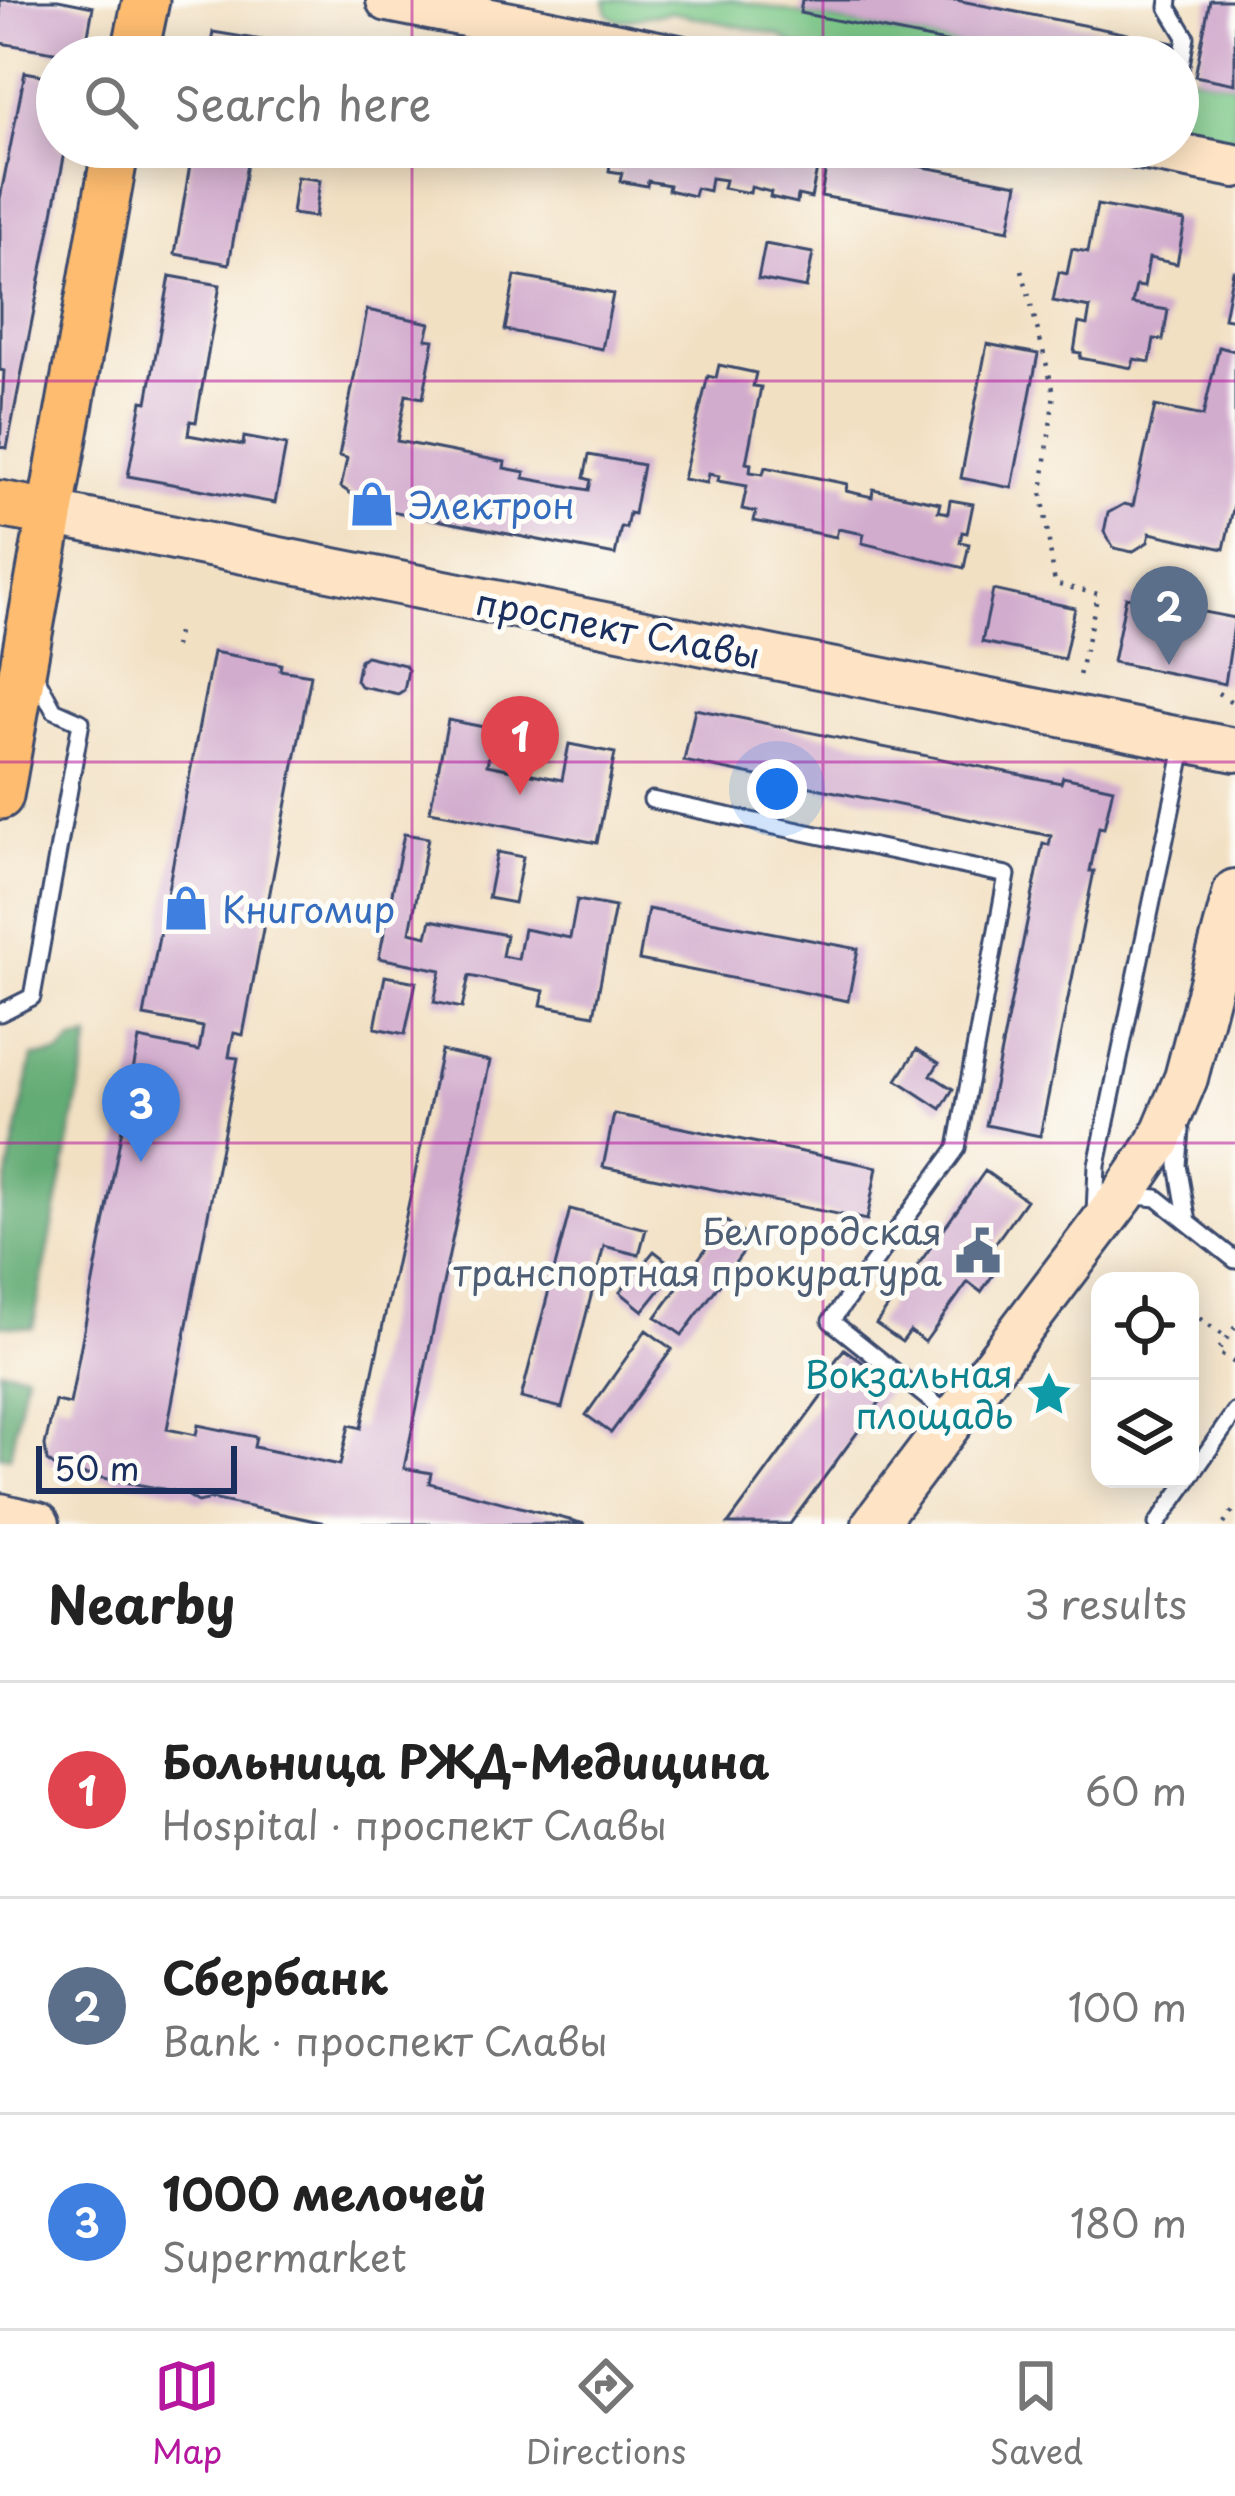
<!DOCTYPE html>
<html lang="en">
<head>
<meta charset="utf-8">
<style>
	body { margin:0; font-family:"Playpen Sans",sans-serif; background:#f2f2f2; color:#222 }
	.controls { position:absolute; right:36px; bottom:36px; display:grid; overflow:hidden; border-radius:24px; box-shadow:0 6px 30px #0003 }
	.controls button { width:108px; height:108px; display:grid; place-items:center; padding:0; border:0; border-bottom:3px solid #e0e0e0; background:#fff; color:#222; font:60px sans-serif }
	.scale { position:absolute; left:36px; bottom:30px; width:201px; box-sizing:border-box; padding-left:12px; border:6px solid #1b2f5e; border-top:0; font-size:33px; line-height:42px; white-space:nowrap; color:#1b2f5e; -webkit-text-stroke:9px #fdfcf7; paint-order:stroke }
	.you { position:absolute; left:777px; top:789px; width:42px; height:42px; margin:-30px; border:9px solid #fff; border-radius:50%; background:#1a73e8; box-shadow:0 0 0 18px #1a73e833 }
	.badge { display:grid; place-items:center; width:78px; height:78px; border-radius:50%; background:#b5179e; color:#fff; font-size:39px; font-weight:700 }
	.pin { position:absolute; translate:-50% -99px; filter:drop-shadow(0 3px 6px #0008) }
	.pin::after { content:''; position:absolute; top:63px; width:42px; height:36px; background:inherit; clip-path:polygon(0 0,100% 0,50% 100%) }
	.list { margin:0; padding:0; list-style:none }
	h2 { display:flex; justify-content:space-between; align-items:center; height:156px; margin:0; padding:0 48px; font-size:51px }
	h2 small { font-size:39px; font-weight:400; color:#767676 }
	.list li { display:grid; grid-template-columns:78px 1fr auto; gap:36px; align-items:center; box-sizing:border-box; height:216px; padding:0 48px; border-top:3px solid #e0e0e0 }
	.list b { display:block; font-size:45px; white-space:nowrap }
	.list p { margin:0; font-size:39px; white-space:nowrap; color:#767676 }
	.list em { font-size:39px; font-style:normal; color:#767676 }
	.icon { flex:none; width:66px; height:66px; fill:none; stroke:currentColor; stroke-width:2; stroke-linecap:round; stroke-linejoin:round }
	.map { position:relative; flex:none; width:1235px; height:1524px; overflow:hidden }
	.search { position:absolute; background:#fff; box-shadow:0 6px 30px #0003; left:36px; right:36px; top:36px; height:132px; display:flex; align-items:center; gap:30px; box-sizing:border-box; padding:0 42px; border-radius:66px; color:#767676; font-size:45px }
	.sheet { height:804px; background:#fff }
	nav { display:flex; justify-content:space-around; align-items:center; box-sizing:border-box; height:168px; border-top:3px solid #e0e0e0; background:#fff; font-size:33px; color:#767676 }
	nav a { display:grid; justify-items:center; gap:6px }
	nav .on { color:#b5179e }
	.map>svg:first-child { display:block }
</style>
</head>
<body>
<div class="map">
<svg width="1235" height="1524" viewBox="0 0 1235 1524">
	<rect width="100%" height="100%" fill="#fdfcf7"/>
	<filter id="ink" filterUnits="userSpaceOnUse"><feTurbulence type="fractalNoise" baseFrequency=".00833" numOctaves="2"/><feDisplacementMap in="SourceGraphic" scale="24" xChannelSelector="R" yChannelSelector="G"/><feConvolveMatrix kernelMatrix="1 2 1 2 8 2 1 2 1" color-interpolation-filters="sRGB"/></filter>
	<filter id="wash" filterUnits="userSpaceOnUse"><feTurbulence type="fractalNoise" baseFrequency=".004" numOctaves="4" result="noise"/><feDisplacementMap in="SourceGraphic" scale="48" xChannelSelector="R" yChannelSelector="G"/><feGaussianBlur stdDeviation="2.7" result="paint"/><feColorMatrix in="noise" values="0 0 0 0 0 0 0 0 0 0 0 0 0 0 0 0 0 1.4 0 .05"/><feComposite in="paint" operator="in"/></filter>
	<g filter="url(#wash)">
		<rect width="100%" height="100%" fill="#f2e0c3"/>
		<!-- green -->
		<path fill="#7bc887" stroke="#4b7c72" stroke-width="3" d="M605 0H732L1021 57H811L779 35 671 12 619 21 608 14Z
			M1188 75 1235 84V144L1194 136 1182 128 1179 115Z"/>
		<!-- forest -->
		<path fill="#64ac74" stroke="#406e69" stroke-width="3" d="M90 1038 33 1328 0 1325V1216L32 1057 59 1054 73 1041Z
			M0 1369 26 1373 10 1457 0 1455Z"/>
		<g id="blocks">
			<!-- building -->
			<path fill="#d2accd" d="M0 0H58L93 7 84 57 0 43Z
				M802 0H956L1173 43 1170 57H1021L800 13Z
				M1210 0H1235V84L1195 76Z
				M213 32 268 41 265 57H209Z
				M25 72 57 78V147H66L7 448 0 447 4 371 0 370V199Z
				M193 147H250L229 264 175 254Z
				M468 147H509L508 152 495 150 494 157 467 152Z
				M563 147H807L821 150 811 198 798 195 797 203 770 197 771 192 751 187 750 193 723 188 725 180 711 178 709 191 696 188 694 196 668 190 669 185 648 181 647 186 620 181 622 173 609 171 611 157 598 154 597 162 570 156 571 151Z
				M829 150 1018 184 1009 230 821 196Z
				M297 177 320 180 315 217 292 214Z
				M1097 205 1185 221 1177 264 1149 258 1144 287 1136 286 1132 304 1168 310 1163 340 1154 339 1150 362 1134 359 1132 368 1080 358 1081 353 1074 352 1078 327 1079 323 1087 325 1090 308 1053 301 1059 272 1067 274 1072 249 1088 252Z
				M765 244 813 253 806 288 758 279Z
				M1233 271H1235V320L1224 318Z
				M170 276 220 285 196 422 190 421 188 435 243 445 244 437 286 445 275 503 128 476 142 401 147 402Z
				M515 276 613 294 602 349 505 330Z
				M367 310 430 323 426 339 434 340 423 398 406 395 397 441 505 462 504 468 525 472 524 478 589 490 591 480 584 478 589 455 643 465 634 514 629 513 626 528 621 527 615 555 371 507 341 487 347 458 339 456Z
				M987 344 1038 354 1012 488 961 478Z
				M1219 347 1235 351V500L1224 549 1150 533 1148 542 1132 552 1114 548 1104 532 1108 513 1124 504 1133 506 1155 406 1203 416Z
				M719 365 756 373 753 386 761 387 746 463 751 464 750 472 763 474 765 467 847 484 846 491 872 497 873 489 940 503 938 511 948 513 950 500 973 504 967 533 962 532 960 542 969 544 964 568 862 543 864 534 838 529 836 537 754 521 756 512 742 509 747 486 718 481 719 476 709 474 707 483 683 479 708 376 716 378Z
				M993 590 1075 608 1064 659 982 642Z
				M1126 597 1235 618 1225 684 1113 662Z
				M213 652 281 664 280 670 311 675 243 1035 234 1033 231 1045 229 1057 238 1058 167 1429 196 1435 198 1425 256 1437 254 1447 340 1465 349 1425 361 1428 441 1051 490 1061 404 1468 431 1473 429 1483 585 1524H330L212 1499 198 1502 184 1493 60 1470 47 1461 45 1445 55 1401 70 1404 139 1039 199 1051 203 1027 144 1016Z
				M366 656 405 665 408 670 404 690 398 694 360 686 356 680 360 660Z
				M695 709 1061 783 1063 777 1113 788 1104 828 1099 827 1090 871H1094L1040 1136 986 1125 1043 843 1049 845 1051 836 684 761Z
				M448 720 494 729 487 765 562 780 569 744 615 753 597 843 430 811Z
				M404 834 428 838 410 932 427 936 431 920 506 935 502 956 518 959 524 929 570 938 577 900 615 907 594 1015 541 1005 544 991 469 976 462 1008 434 1002 441 970 379 958Z
				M497 852 523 857 514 903 488 898Z
				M648 909 858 949 848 1001 639 960Z
				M385 976 416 982 405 1034 375 1028Z
				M917 1049 939 1063 931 1075 953 1089 941 1109 897 1080Z
				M614 1114 877 1167 867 1220 603 1167Z
				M985 1171 1026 1200 984 1259 997 1269 981 1292 968 1282 925 1342 910 1331 902 1342 876 1324Z
				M570 1209 646 1229 639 1255 604 1246 562 1408 521 1398Z
				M726 1221 752 1240 682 1335 656 1317Z
				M654 1251 677 1269 643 1311 620 1292Z
				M646 1330 672 1349 611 1433 586 1415Z
				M844 1349 893 1384 790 1524H728L822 1396 814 1390Z"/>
		</g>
	</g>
	<g filter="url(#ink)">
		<use href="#blocks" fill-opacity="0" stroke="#3b4a6d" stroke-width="3"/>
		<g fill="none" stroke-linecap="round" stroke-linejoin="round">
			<!-- lane casing -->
			<g stroke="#3b4a6d" stroke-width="21">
				<path id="lane" d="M1169 0 1168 7 1186 37 1178 81
					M652 800 1007 875 957 1148 831 1321 949 1415
					M0 1013 32 997 81 722 54 710 34 673
					M1181 1130 1178 1165 1188 1222
					M1126 1195 1157 1198 1235 1260
					M1095 1214 1097 1165 1185 743
					M1190 1477 1235 1412
					M1157 1524 1189 1479"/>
			</g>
			<!-- secondary casing -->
			<g stroke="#3b4a6d" stroke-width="48">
				<path id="secondary" d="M388 0 679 57
					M1136 147 1235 166
					M49 513 1235 750
					M0 1515 38 1524
					M874 1524 1123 1195 1159 1142 1186 1078 1235 891"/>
			</g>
			<!-- primary casing -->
			<g stroke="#3b4a6d" stroke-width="51">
				<path id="primary" d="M134 57 146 0
					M0 504 49 513
					M0 796 116 147"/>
			</g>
			<!-- path -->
			<path stroke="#3b4a6d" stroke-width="4.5" stroke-dasharray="3 9" stroke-linecap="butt" d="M1022 270 1054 393 1042 493 1055 584 1098 594 1079 676
				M174 647 177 632
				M1218 693 1235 704
				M1104 1281H1136
				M1190 1311 1227 1338
				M1235 1327 1217 1352 1235 1363
				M1224 1524 1235 1508"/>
			<!-- lane -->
			<use href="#lane" stroke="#fff" stroke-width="15"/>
			<!-- secondary -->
			<use href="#secondary" stroke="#fee4c5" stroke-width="42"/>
			<!-- primary -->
			<use href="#primary" stroke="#fdbc6f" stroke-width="45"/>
		</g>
	</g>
	<!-- grid -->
	<path fill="none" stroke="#b5179e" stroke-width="3" stroke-opacity="0.55" d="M412 0V57M823 0V57M412 147V1524M823 147V1524M0 381H1235M0 762H1235M0 1143H1235"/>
	<!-- icons -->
	<defs>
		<g id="shop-bare" transform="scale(3.6)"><path d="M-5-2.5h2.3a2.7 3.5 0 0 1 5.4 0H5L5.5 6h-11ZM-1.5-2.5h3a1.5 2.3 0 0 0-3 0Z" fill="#3f7fe0" stroke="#fdfcf7" stroke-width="2.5" paint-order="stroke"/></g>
		<g id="civic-bare" transform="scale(3.6)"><path d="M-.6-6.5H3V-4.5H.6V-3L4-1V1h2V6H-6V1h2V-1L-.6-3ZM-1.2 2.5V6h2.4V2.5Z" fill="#5c6f8a" stroke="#fdfcf7" stroke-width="2.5" paint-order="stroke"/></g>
		<g id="sight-bare" transform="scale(3.6)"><path d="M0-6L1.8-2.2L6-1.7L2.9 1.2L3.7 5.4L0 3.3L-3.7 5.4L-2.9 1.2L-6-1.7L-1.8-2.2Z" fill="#0f9aa8" stroke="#fdfcf7" stroke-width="2.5" paint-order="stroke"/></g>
	</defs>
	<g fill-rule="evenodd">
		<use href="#shop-bare" x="372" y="504"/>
		<use href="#shop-bare" x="186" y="908"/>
		<use href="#civic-bare" x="978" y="1251"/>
		<use href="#sight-bare" x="1049" y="1394"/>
	</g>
	<g text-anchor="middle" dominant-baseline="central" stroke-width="10" stroke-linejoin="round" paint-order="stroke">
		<!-- shop labels -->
		<g font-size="36" fill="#366cbe" stroke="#fdfcf7" text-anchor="start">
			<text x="408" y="504">Электрон</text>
			<text x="222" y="908">Книгомир</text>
		</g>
		<!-- street labels -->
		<g font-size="36" fill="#1b2f5e" stroke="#fdfcf7">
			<text transform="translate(618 627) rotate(11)">проспект Славы</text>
		</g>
		<!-- service labels -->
		<g font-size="36" fill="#4e5e75" stroke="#fdfcf7" text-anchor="end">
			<text x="942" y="1230">Белгородская<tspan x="942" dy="41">транспортная прокуратура</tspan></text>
		</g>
		<!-- culture labels -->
		<g font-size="36" fill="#0d838f" stroke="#fdfcf7" text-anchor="end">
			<text x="1013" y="1373">Вокзальная<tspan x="1013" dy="41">площадь</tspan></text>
		</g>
	</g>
</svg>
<div class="controls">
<button><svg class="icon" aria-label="locate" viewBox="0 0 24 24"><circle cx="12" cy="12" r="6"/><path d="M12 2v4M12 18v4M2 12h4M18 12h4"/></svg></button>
<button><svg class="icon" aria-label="layers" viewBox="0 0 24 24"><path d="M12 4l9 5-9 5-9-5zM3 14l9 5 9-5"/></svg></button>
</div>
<div class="scale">50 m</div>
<div class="you"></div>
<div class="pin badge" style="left:520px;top:795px;background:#e0444e">1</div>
<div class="pin badge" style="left:1169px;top:665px;background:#5c6f8a">2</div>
<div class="pin badge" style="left:141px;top:1162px;background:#3f7fe0">3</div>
<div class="search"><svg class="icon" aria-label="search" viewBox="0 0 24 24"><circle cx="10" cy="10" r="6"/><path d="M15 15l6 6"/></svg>Search here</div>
</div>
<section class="sheet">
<h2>Nearby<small>3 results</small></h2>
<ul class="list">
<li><span class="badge" style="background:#e0444e">1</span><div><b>Больница РЖД-Медицина</b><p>Hospital · проспект Славы</p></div><em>60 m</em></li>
<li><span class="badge" style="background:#5c6f8a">2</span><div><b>Сбербанк</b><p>Bank · проспект Славы</p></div><em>100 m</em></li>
<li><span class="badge" style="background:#3f7fe0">3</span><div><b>1000 мелочей</b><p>Supermarket</p></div><em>180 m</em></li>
</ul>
</section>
<nav>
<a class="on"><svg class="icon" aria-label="map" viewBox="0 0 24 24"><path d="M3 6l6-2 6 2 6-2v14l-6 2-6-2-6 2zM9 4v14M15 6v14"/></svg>Map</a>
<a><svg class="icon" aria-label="directions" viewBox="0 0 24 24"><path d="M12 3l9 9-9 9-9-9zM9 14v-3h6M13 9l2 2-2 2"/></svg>Directions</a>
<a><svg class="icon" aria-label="saved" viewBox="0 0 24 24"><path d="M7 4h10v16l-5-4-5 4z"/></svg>Saved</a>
</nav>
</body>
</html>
